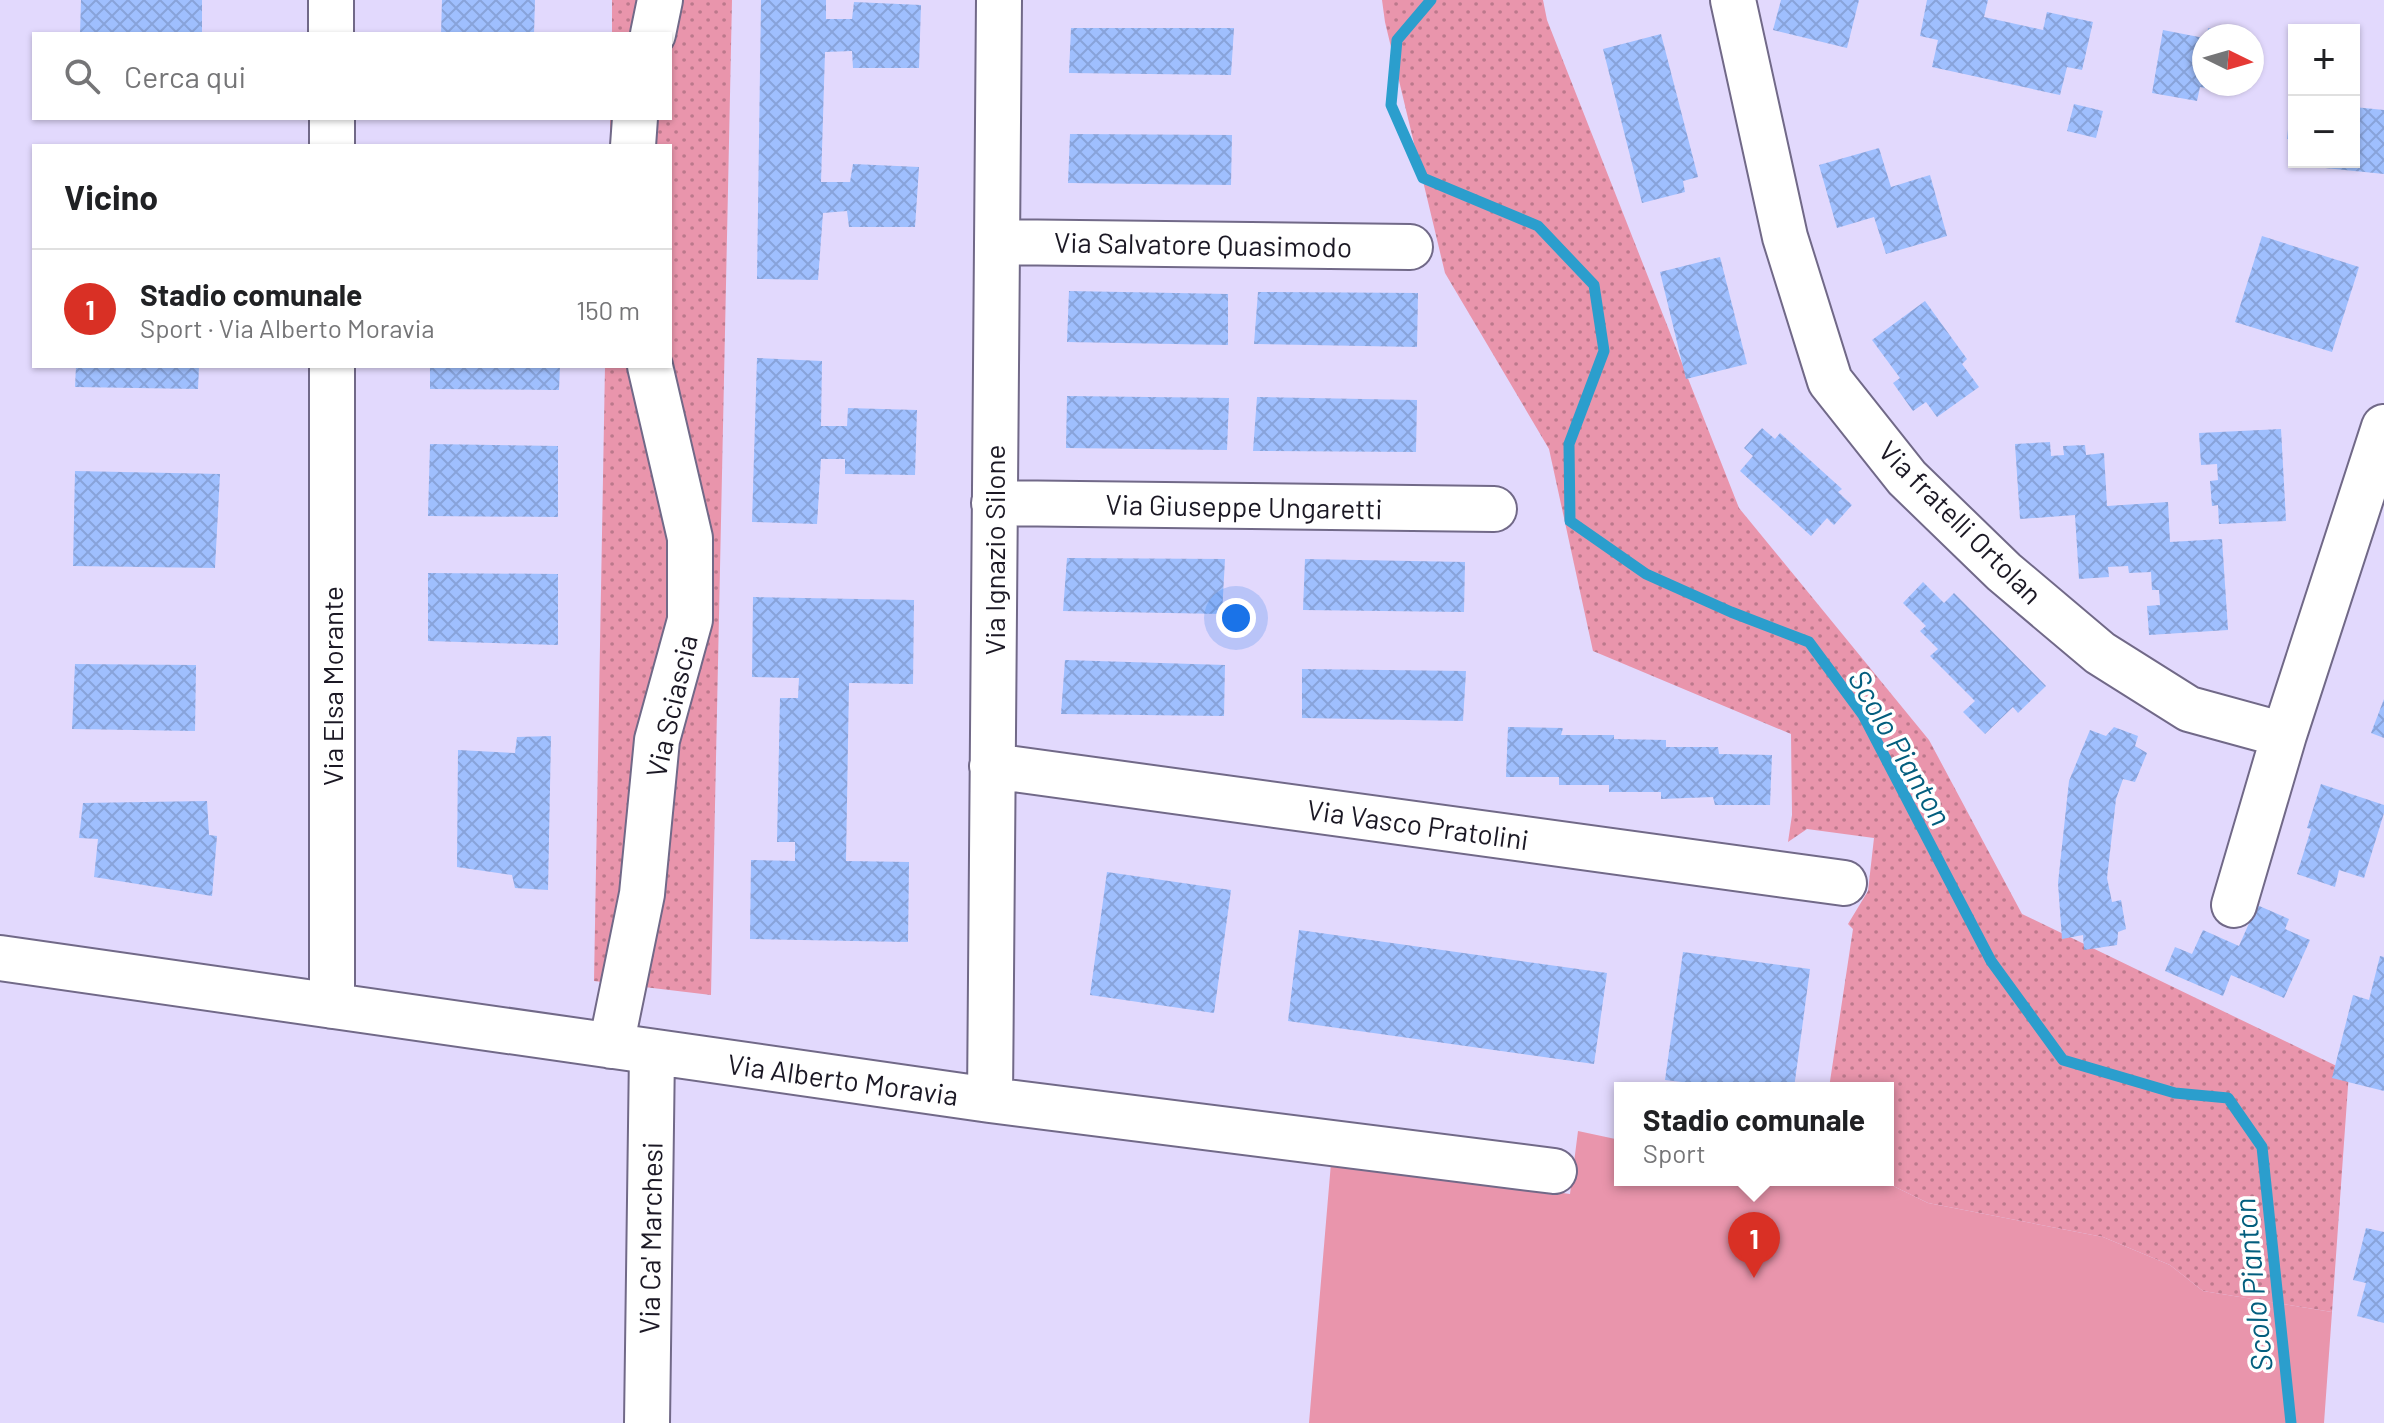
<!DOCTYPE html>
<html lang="it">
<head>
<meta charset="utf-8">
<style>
	body { margin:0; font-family:Barlow,sans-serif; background:#f6f6f6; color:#202124 }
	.controls { position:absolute; right:24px; top:24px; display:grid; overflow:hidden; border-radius:0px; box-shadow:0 2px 6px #0004 }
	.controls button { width:72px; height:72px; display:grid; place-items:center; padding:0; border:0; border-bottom:2px solid #e0e0e0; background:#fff; color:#202124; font:40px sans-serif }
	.compass { position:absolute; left:2192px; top:24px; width:72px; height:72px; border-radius:50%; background:#fff; box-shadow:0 2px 6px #0004; rotate:95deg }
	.you { position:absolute; left:1236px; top:618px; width:28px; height:28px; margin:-20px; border:6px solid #fff; border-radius:50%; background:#1a73e8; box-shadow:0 0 0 12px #1a73e833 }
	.badge { display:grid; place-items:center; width:52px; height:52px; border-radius:50%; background:#d93025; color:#fff; font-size:26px; font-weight:700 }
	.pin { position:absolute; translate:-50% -66px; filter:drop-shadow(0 2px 4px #0008) }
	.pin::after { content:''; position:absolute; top:42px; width:28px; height:24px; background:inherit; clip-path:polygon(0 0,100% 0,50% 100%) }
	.popup { position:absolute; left:1614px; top:1082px; width:280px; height:104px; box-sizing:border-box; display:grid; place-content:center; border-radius:0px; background:#fff; filter:drop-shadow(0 2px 6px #0005); font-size:26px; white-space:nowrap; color:#757577 }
	.popup b { font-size:30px; color:#202124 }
	.popup::after { content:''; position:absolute; left:50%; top:100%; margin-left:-16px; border:16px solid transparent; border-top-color:#fff }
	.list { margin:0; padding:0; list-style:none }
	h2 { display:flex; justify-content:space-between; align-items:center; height:104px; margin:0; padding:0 32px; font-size:34px }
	h2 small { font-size:26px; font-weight:400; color:#757577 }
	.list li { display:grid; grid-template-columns:52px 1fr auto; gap:24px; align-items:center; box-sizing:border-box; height:120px; padding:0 32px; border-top:2px solid #e0e0e0 }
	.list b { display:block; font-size:30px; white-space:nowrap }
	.list p { margin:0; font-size:26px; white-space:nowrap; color:#757577 }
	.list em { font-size:26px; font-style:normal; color:#757577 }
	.icon { flex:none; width:44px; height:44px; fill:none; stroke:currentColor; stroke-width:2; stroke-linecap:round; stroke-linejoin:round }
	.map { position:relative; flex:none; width:2384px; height:1423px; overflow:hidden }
	.search { position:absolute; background:#fff; box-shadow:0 2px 6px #0004; left:32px; top:32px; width:640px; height:88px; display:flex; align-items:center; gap:20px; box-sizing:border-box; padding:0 28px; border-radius:0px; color:#757577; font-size:30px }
	.panel { position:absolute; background:#fff; box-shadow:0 2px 6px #0004; left:32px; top:144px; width:640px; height:224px; border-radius:0px }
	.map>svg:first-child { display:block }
</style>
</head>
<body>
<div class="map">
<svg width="2384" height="1423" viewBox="0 0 2384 1423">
	<defs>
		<pattern id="grass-dots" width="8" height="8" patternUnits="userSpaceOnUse" patternTransform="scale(2)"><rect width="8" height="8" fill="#e995ac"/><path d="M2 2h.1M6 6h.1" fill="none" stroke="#bc798c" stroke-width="1.8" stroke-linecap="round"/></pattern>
		<pattern id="building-cross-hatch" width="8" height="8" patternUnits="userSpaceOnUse" patternTransform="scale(2)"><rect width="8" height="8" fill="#9fbffe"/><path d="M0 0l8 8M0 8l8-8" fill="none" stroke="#88a3da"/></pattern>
	</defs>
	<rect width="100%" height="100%" fill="#e2d9fd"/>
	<!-- grass -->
	<path fill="url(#grass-dots)" d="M612 0H732L711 995 594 981 605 366H670V146H610V118H670V34H612Z
		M1382 0H1543L1547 20 1739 508 1929 740 2022 914 2349 1072 2332 1312 2203 1291 2170 1265 2103 1237 1928 1203 1881 1180H1888V1088H1829L1853 929 1848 924 1868 891 1874 838 1807 829 1788 842 1792 815 1791 734 1593 651 1549 449 1445 273 1385 22Z"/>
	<!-- pitch -->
	<path fill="#e995ac" d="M1578 1131 1620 1140V1180H1881L1928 1203 2103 1237 2170 1265 2203 1291 2332 1312 2324 1423H1309L1331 1163 1570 1194Z"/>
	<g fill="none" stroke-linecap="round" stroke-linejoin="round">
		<!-- stream -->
		<path stroke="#2b9ecd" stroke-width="11" d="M1431 0 1397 40 1391 105 1423 178 1538 226 1594 285 1604 351 1569 444 1570 521 1646 574 1731 612 1809 642 1863 715 1991 961 2063 1060 2175 1093 2228 1098 2262 1147 2291 1423"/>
	</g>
	<!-- building -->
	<path fill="url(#building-cross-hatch)" d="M81 0H202V34L80 33Z
		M442 0H535L534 34H441Z
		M761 0H826V19H852L854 2 921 5 919 68H853L852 51 825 52 821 182H850L853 164 919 167 915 227H849L847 211 823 213 818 280 757 279Z
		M1781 0H1859L1847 48 1773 30Z
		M1927 0H1988L1984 17 2043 30 2047 12 2093 22 2082 70 2067 67 2060 95 1932 67 1938 40 1920 36Z
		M1071 28H1234L1231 75 1069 73Z
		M2208 28 2245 34V36H2207Z
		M2163 30 2204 38V84H2231L2229 93 2200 87 2197 101 2152 93Z
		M1661 34 1698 177 1683 181 1685 192 1642 203 1603 49Z
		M2292 90H2294V140L2287 139Z
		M2074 104 2103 111 2096 138 2067 131Z
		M2354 107 2384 110V174L2325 168 2326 162H2354Z
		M1070 134 1232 135 1231 185 1068 183Z
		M1879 148 1891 187 1930 175 1947 236 1886 254 1874 217 1837 228 1819 165Z
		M2262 236 2359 267 2332 352 2235 322Z
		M1720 257 1747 364 1686 379 1660 272Z
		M1069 291 1228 294V345L1067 342Z
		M1258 292 1418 293 1417 347 1254 344Z
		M1925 301 1967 359 1962 364 1979 387 1937 417 1926 402 1913 411 1893 383 1900 378 1872 340Z
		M757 358 822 361 821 426H847L848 408 917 410 915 475 845 474V459H821L817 524 752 522Z
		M76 366H199L198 389 75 387Z
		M430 366H560L559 390 430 389Z
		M1067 396 1229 398 1227 450 1066 448Z
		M1257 397 1417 400 1416 452 1253 451Z
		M1762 428 1775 439 1780 433 1842 489 1838 492 1852 505 1834 525 1827 518 1811 536 1740 471 1753 456 1744 448Z
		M2281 429 2286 521 2219 524 2218 505 2212 506 2210 481 2218 480 2217 464 2201 465 2199 433Z
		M2050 442 2051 456 2064 455 2063 446 2085 445 2086 455 2104 453 2107 506 2168 502 2170 542 2222 539 2228 630 2149 635 2147 606 2160 605 2159 590H2152L2151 572 2129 573 2128 566 2108 567 2109 577 2079 579 2075 515 2020 519 2015 444Z
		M430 444 558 446V517L428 516Z
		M75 471 220 474 215 568 73 566Z
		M1067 558 1225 559 1222 614 1063 611Z
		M1305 559 1465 562 1464 612 1303 610Z
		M428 573 558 574V645L428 641Z
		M1923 582 1944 603 1954 593 2046 686 2018 713 2013 707 1985 734 1963 712 1975 701 1930 656 1938 649 1920 631 1926 626 1903 603Z
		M753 597 914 600 913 684 849 683 846 861 909 862 908 942 750 939 751 860 795 861V842H777L780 698H798L799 678 752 677Z
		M1065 660 1225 665 1224 716 1061 714Z
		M75 664 196 665 195 731 72 729Z
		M1302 669 1466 671 1463 721 1302 718Z
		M2384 699V738L2371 733Z
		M1508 727 1563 728 1561 735H1614V739L1666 740V747H1718L1719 754 1772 755 1770 805H1715L1713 797 1661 799V792H1609V785H1559V777H1506Z
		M2114 727 2138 736 2135 746 2147 753 2135 782 2123 779 2116 799 2107 878 2112 902 2121 900 2126 929 2118 932 2117 945 2084 950 2083 935 2062 939 2058 883 2069 781 2090 730 2106 736Z
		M551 736 548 890 515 888 512 875 457 867 458 750 515 753 517 737Z
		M2321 784 2384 805V813L2364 878 2339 870 2335 887 2297 874 2311 829 2307 828Z
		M207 801 209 835 217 836 212 896 94 877 98 839 79 838 83 803Z
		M1107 872 1231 890 1214 1013 1090 995Z
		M2257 905 2289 919 2285 929 2310 940 2284 998 2231 975 2223 996 2165 971 2175 947 2192 954 2203 930 2239 946Z
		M1299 930 1607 973 1594 1064 1288 1021Z
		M1683 952 1810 969 1794 1088H1732L1665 1080Z
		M2380 956 2384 957V1091L2332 1078 2353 995 2369 1000Z
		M2366 1228 2384 1232V1323L2357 1316 2366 1283 2353 1280Z"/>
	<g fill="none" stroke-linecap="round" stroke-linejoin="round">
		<!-- minor casing -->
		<g stroke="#716988" stroke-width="48">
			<path id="minor" d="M331 0V34
				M1733 0 1785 237 1830 381 1907 478 2004 572 2100 653 2189 709 2284 735
				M653 34 660 0
				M332 118V146
				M633 146 635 118
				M997 242 1410 247
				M332 366V1006
				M994 503 1494 509
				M992 766 1844 883
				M2234 905 2284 735 2384 427
				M0 958 990 1100 1554 1171
				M611 1046 642 894 657 740 690 620V538L650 366
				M990 1100 999 0
				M647 1423 652 1052"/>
		</g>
		<!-- minor -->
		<use href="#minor" stroke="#fff" stroke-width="44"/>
	</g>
	<g text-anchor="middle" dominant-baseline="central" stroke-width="7" stroke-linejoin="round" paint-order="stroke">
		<!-- street labels -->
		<g font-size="28" fill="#1b1824" stroke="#fff">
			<text transform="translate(1203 244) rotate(1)">Via Salvatore Quasimodo</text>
			<text transform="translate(1244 506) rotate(1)">Via Giuseppe Ungaretti</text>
			<text transform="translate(1961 522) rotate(45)">Via fratelli Ortolan</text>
			<text transform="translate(994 550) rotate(-90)">Via Ignazio Silone</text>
			<text transform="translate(332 686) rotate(-90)">Via Elsa Morante</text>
			<text transform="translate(671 706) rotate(-77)">Via Sciascia</text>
			<text transform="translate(1418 824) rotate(8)">Via Vasco Pratolini</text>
			<text transform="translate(843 1079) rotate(8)">Via Alberto Moravia</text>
			<text transform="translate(650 1238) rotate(-89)">Via Ca' Marchesi</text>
		</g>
		<!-- water labels -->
		<g font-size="30" font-style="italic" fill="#035e7e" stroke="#fff">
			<text transform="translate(1901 747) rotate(60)">Scolo Pianton</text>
			<text transform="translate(2252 1285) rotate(-96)">Scolo Pianton</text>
		</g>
	</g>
</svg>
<div class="controls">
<button>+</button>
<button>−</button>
</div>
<svg class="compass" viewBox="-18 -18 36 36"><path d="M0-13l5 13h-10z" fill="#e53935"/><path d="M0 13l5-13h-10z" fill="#757577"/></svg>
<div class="you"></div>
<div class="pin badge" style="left:1754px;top:1278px">1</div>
<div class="popup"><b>Stadio comunale</b>Sport</div>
<div class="search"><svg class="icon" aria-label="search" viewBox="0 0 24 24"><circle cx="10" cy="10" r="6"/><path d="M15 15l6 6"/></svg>Cerca qui</div>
<section class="panel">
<h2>Vicino<small></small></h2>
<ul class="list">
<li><span class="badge">1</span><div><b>Stadio comunale</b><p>Sport · Via Alberto Moravia</p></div><em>150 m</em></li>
</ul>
</section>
</div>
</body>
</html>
